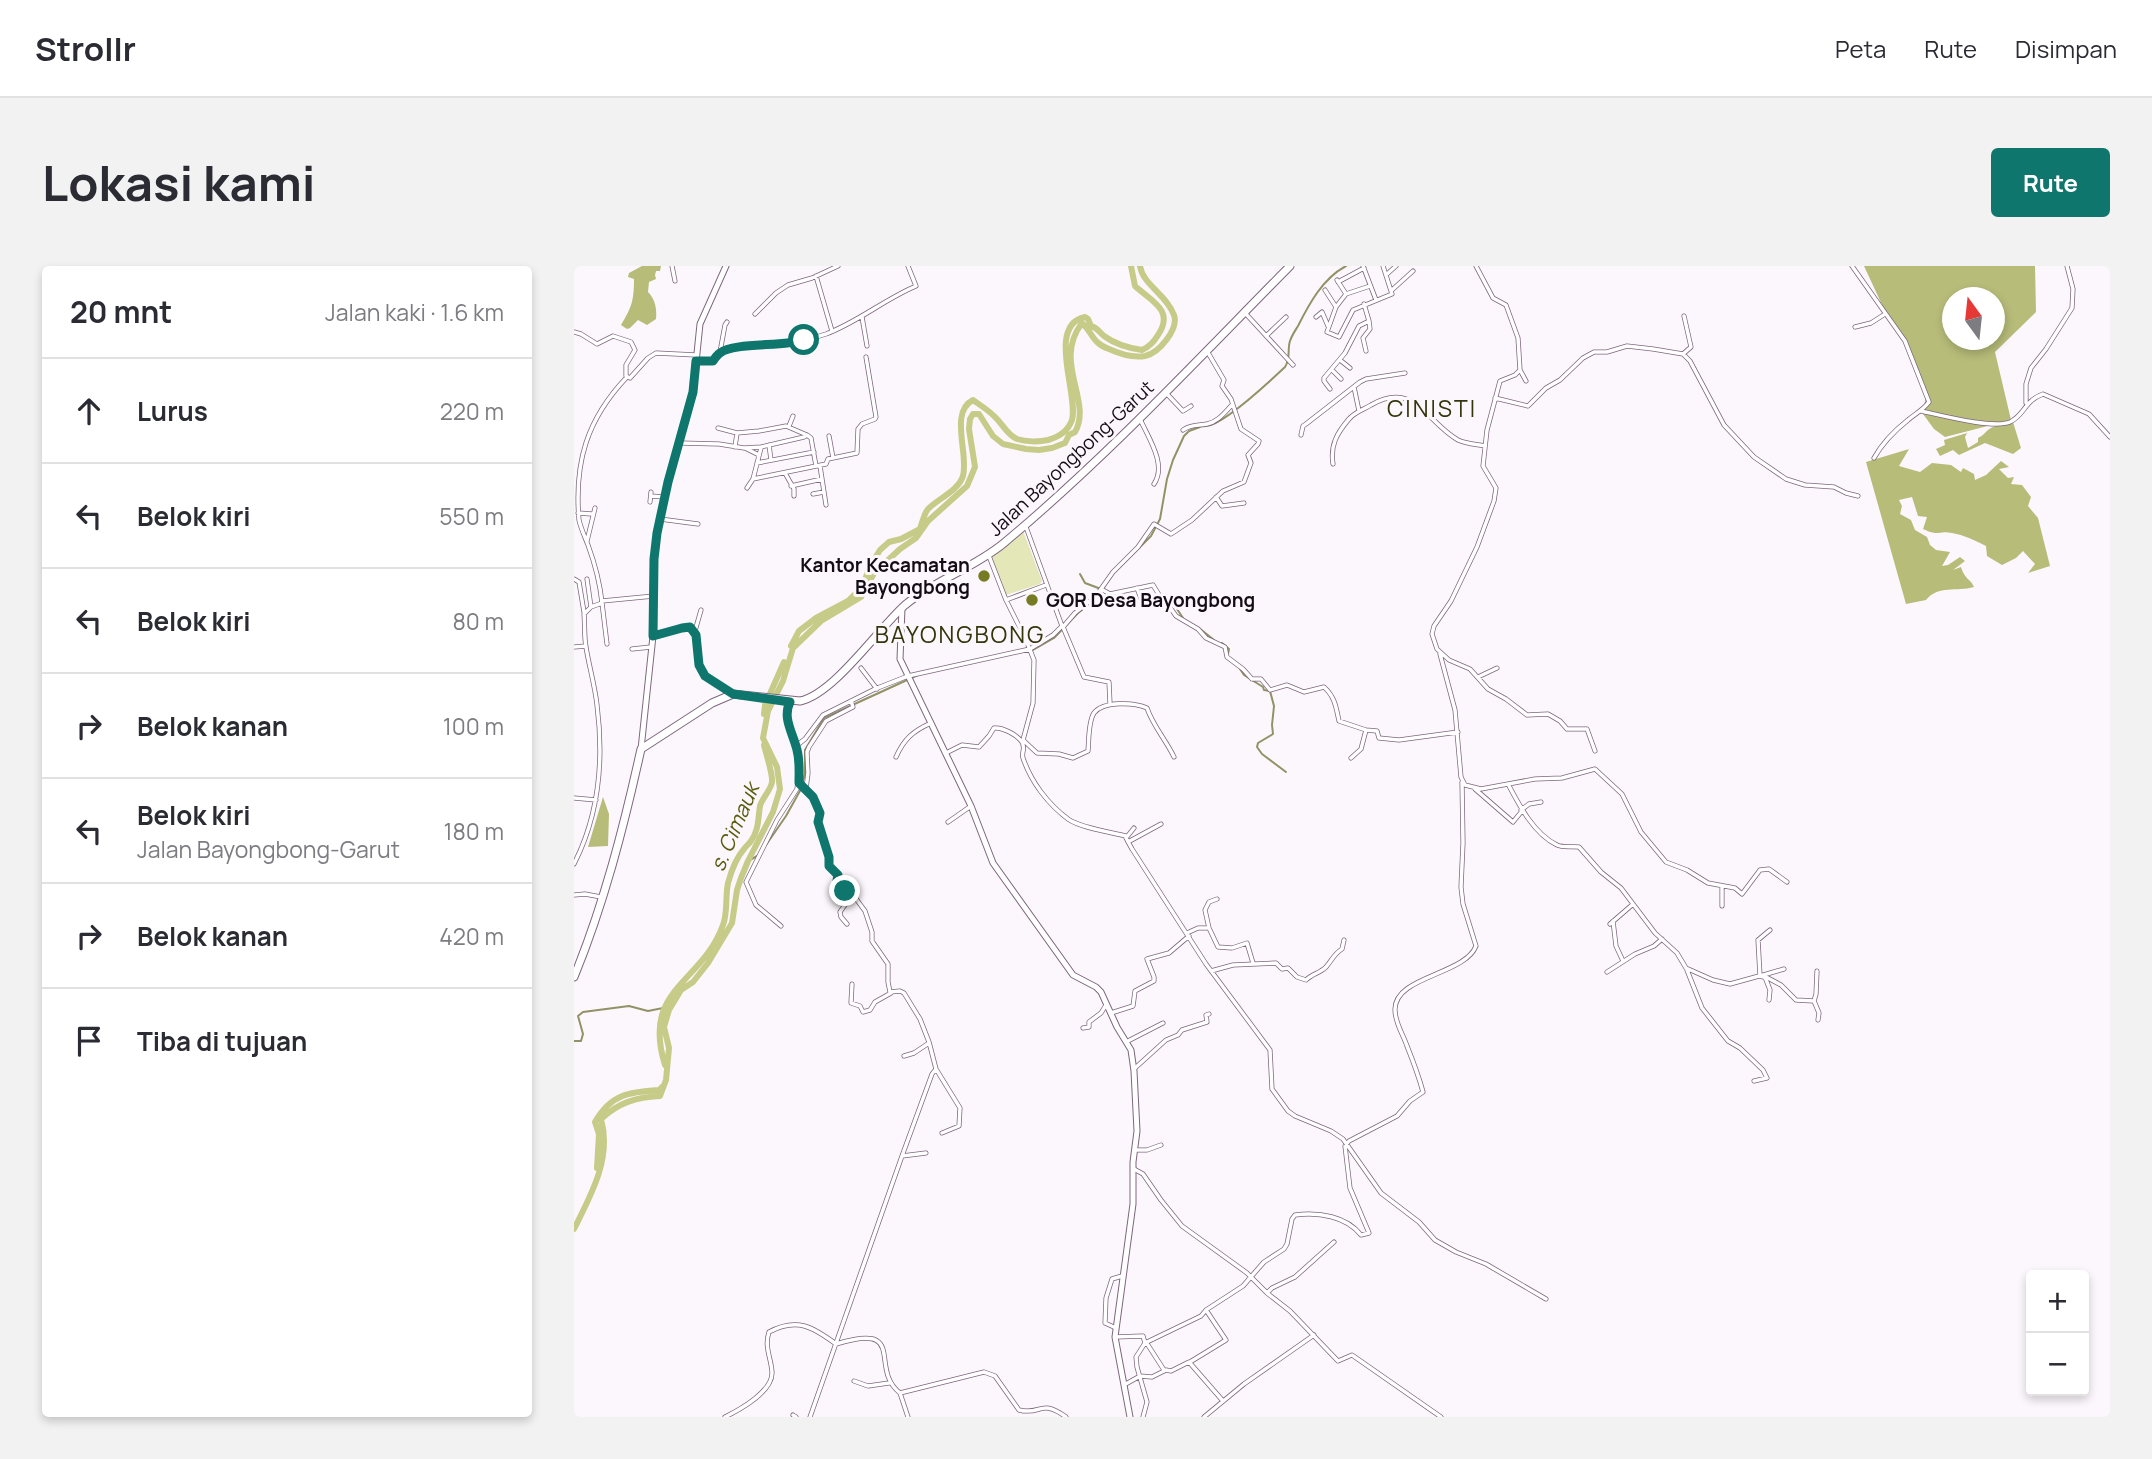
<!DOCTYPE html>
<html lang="id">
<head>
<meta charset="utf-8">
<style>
	body { margin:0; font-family:Manrope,sans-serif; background:#f2f2f3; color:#2b2b33 }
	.controls { position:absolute; right:21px; bottom:21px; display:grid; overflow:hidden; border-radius:7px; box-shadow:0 4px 10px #0003 }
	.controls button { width:63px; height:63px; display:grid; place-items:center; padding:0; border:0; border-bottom:2px solid #e1e1e2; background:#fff; color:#2b2b33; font:35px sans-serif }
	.compass { position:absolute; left:1368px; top:21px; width:63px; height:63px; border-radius:50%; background:#fff; box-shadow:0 4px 10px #0003; rotate:345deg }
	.stop { position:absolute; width:21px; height:21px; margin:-16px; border:5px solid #0f766e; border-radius:50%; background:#fff }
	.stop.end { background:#0f766e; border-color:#fff; box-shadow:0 2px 7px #0008 }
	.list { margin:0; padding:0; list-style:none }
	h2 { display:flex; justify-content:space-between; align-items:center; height:91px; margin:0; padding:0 28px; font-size:30px }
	h2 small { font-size:23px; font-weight:400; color:#7c7c81 }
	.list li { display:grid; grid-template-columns:46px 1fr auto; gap:21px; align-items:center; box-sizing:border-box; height:105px; padding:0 28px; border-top:2px solid #e1e1e2 }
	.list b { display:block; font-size:26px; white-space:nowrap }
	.list p { margin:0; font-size:23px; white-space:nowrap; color:#7c7c81 }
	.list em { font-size:23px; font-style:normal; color:#7c7c81 }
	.icon { flex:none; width:38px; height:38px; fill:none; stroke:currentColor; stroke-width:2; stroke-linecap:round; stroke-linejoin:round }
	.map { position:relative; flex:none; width:1536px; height:1151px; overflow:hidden; border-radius:7px }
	header { display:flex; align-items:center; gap:42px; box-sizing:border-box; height:98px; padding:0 35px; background:#fff; border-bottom:2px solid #e1e1e2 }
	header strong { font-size:33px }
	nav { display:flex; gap:38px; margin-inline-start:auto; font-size:24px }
	.intro { display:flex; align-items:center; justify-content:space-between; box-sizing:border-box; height:168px; padding:0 42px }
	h1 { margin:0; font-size:49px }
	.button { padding:18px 32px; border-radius:7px; background:#0f766e; color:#fff; font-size:24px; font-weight:700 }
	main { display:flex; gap:42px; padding:0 42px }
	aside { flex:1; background:#fff; border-radius:7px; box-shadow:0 4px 10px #0003 }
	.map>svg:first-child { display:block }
</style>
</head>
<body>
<header>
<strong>Strollr</strong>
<nav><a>Peta</a><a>Rute</a><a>Disimpan</a></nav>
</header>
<div class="intro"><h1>Lokasi kami</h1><a class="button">Rute</a></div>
<main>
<aside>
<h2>20 mnt<small>Jalan kaki · 1.6 km</small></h2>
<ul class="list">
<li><svg class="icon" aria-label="ahead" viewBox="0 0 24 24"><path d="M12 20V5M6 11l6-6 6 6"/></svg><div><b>Lurus</b></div><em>220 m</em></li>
<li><svg class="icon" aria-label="left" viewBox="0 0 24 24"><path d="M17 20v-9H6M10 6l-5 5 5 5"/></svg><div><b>Belok kiri</b></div><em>550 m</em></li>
<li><svg class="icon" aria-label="left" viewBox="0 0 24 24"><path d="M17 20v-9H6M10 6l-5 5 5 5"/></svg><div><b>Belok kiri</b></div><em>80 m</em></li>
<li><svg class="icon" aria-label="right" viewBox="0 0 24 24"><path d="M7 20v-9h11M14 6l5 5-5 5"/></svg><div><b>Belok kanan</b></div><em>100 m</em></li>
<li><svg class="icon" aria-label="left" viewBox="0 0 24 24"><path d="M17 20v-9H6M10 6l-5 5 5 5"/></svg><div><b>Belok kiri</b><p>Jalan Bayongbong-Garut</p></div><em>180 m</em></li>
<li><svg class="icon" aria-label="right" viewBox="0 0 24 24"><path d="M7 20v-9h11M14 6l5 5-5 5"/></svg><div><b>Belok kanan</b></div><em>420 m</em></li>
<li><svg class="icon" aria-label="arrive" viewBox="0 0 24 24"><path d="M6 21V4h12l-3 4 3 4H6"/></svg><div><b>Tiba di tujuan</b></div></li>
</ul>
</aside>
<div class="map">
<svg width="1536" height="1151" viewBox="0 0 1536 1151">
	<rect width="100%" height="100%" fill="#fcf7fc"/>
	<!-- green -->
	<path fill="#e4e8b8" d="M448 262 468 315 466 318 432 329 414 289Z"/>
	<!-- forest -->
	<path fill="#b7bc79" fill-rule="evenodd" d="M68 0H87L86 5H82L81 9 82 13 75 16 74 26C81 33 83 42 82 53L73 59 64 54 56 62 53 63 47 59C58 41 60 34 60 13L54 11 55 7Z
		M1290 0H1461L1462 46 1421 86 1437 154 1371 171 1360 163 1349 148 1352 128 1328 70 1309 41ZM1378 32H1420V74H1378Z
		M1439 156 1447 182 1439 188 1411 177 1385 189 1379 184 1366 190 1362 183 1371 179 1370 174 1393 167 1391 171 1394 182 1404 176V172C1411 169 1411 165 1417 162 1424 158 1432 158 1439 156Z
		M1335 183 1325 200 1346 206 1358 197 1377 199 1387 206 1389 202 1400 208 1401 214 1412 209 1427 195 1435 201 1425 203 1434 212 1440 211 1437 218 1448 219 1457 231 1454 240 1464 252 1476 300 1454 307 1461 298 1449 285 1442 292 1428 299 1413 290 1412 280C1400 274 1390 269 1378 267 1363 264 1366 271 1349 263L1353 251 1344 250 1338 231 1325 234 1328 240 1326 248 1337 254 1341 264 1353 271 1356 279 1362 284 1376 286 1368 300 1374 299 1386 291 1391 295 1379 304 1387 301C1391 314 1397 313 1400 321 1383 326 1364 319 1352 334L1332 338 1292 196Z
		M29 531 35 548 34 580 14 581Z"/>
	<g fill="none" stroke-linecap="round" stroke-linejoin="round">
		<!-- stream -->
		<path stroke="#919266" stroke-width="2" d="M632 160C650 159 696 115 711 101 717 92 713 84 716 75 718 69 721 65 724 60 735 38 749 12 772 0
			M506 308 511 317 527 323
			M593 334H597L609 352
			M625 362 640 374
			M648 377 655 383 654 388
			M459 384 480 372 504 347 522 333 539 308 577 270 586 253 593 213 599 194 610 170 615 165 626 161
			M666 403 670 409 689 421 690 424 696 425 700 440 698 459 699 468 684 477 683 481 688 488 712 506
			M192 579 212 550 227 523 231 508V484L250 452 344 409
			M174 595 185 589
			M0 775H7L9 768 4 750 9 746 55 740 74 745 89 742"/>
		<!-- river -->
		<path stroke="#c6cb88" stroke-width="6" d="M217 380 225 365 242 352 274 335 289 320 295 302 306 284 315 276 327 273 346 263C348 257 350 248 354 243 365 232 384 225 389 210 395 188 375 146 399 134 406 139 414 144 420 150 428 157 433 169 443 173 452 176 465 176 474 174 485 171 494 165 498 154 505 130 472 59 511 51L514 53 517 60C524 62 525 66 530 70 541 78 554 82 568 84 575 81 580 76 584 69 601 44 577 35 561 20L557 0
			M190 448 191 439 210 396
			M91 799C67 722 128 718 149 659 154 646 151 631 154 617 157 606 162 592 170 583 172 580 175 578 177 575 185 564 184 552 186 540 188 532 197 524 198 516 199 508 192 488 190 479
			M23 902 25 868 21 856C37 828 55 826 85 824L89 820
			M0 963C17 929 38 892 27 853 44 837 62 831 86 830L92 814 95 782 90 761 95 744 107 724 119 716 134 697 158 657 163 624 167 612 174 595 199 546 206 523 203 501 189 472 194 445 209 415 219 382 247 355 287 331 300 307 326 283 342 272 354 255 393 220 401 201 395 163 396 153 399 148H405L419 170 429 178 452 183 465 184 478 182 491 177 495 169 501 166C519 135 478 96 508 57 519 67 518 77 535 83 546 88 560 92 571 90 585 87 605 63 600 49 592 28 569 19 566 0"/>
		<!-- street casing -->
		<g stroke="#7d677e" stroke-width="5">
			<path id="street" d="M98 0 101 15
				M789 0 802 34
				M902 0 919 32 932 39 944 72 946 104 941 109 926 115 913 164 909 200 922 222 920 235 903 281 877 335 860 360 858 368 863 383 875 394 896 403 914 423 932 433 953 449 974 448 986 455 993 463H1013L1021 485
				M1278 0 1331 75 1355 136C1349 144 1341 148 1334 154 1320 165 1309 176 1300 192
				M812 9 822 0
				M242 10 258 65
				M763 14 772 28
				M764 16 790 2
				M796 20 772 28 762 41 753 66 765 71 779 44 818 28 809 0
				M751 24 762 41
				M818 24 839 5
				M181 48 202 27 214 19 238 12 264 0
				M672 48 719 99
				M288 51 293 80
				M742 51 748 46 754 60
				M1281 61 1297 57 1311 48
				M0 66 7 68 23 78 39 70 57 76 61 84 52 99V110L56 112 74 92 82 87 122 89
				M692 70 712 51
				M792 85 789 72 796 63 795 55
				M146 86 151 59 153 56
				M1109 88 1117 81 1110 50
				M766 94 776 102
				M123 95H139L146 86 156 83C190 79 219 79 252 68 284 56 311 33 342 20L334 0
				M758 104 767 113
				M946 104 952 115
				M780 121 785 145
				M756 123 750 115V112L771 87 785 60 795 55 790 38
				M593 128 609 145 617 140
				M921 132 954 140 972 122 986 114 1009 92 1020 86H1033L1053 80 1079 83 1109 88 1116 95 1150 159 1180 191 1212 213 1231 219 1260 221 1272 227 1284 230
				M1452 137V118L1457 102 1472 83 1498 42 1499 23 1493 0
				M1347 145C1366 149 1419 163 1436 156 1451 149 1450 135 1469 128L1515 148 1536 171
				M566 153C575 173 593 199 580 218
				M215 160 219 150
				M609 164C618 158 624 160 633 158 644 156 651 146 658 139
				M233 169 237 172 242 200
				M727 169 729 160 732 158 786 116 792 113 831 107
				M255 170 259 192
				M106 177 145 178 170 182 187 181 230 171 233 169 212 160 185 165 163 167 144 162
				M195 179 197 194
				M161 181 163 167
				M171 182 185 189
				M183 197 240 186
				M759 198C756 179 763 167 775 153 781 146 789 144 797 139 841 114 852 156 884 174 892 178 902 178 911 180
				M246 200 252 239
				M211 207 220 223V230
				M179 213 252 198 254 193 283 187 284 163 288 158 301 153 302 151 292 91
				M217 220 248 213
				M173 222 179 213 187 182
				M239 228 250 226
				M77 230 90 231
				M642 231 648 240 670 237
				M76 236 77 226
				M4 247 18 248
				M86 253 124 258
				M13 275 21 242
				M415 290 432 334 452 374 460 394 459 437 449 474
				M0 313 5 316 10 346
				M13 313 17 341
				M563 322 567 333
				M527 323 536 328 579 319 587 332 593 337 602 350 624 363 632 372 651 381 653 391 669 403 678 413H687L696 424 713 419 730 426 750 421C761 431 762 441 765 455L792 464 803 465 805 472 825 474 884 466
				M432 334 472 319
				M28 335 80 330
				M28 337 33 378
				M489 361 501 347 522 330 539 306 564 281 580 258 597 268 618 254 649 225 670 216 677 197 674 189 684 178 685 175 667 163 657 133 648 120 650 114 633 85
				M489 361 510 411 535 416 536 438
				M121 365 127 344
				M79 370 108 361 119 363 122 369 127 406 158 427
				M0 381 12 380
				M58 383 77 381
				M866 388 881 444 887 511 891 519 907 523 934 518C945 539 960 568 983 579 989 582 998 580 1005 581L1027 606 1047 622 1081 667 1103 687 1112 702 1139 714 1156 718 1185 710 1194 712 1207 719 1222 734 1240 735 1245 747 1244 754
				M287 402 303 423
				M904 411 923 402
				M216 435 212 446 222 480
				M277 435 279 441 252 455 235 481 233 486 234 507 232 523 239 531 246 547 244 556 255 591V600L264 610 262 620 280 630 291 645 298 666V675L314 698V716L316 726 326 725 330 727 346 753 355 776 362 803 386 842 385 860 368 867
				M449 474 463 487 485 488 499 492 514 485C515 475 514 456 520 447 529 435 560 436 573 442 579 460 592 474 600 491
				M372 487 388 479 405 481 415 470 420 462C429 461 443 469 448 476 452 483 447 486 449 492 457 516 474 538 494 553 507 562 536 566 552 570
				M322 491C330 473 339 465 357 457
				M777 492 787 483 792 464
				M934 518 961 513 988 512 1021 503 1048 528 1067 566 1092 596 1113 604 1134 617 1161 622 1168 628 1186 604 1195 603 1213 616
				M901 523 939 556 948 545
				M0 532 22 534
				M947 544 955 538 967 536
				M374 556 397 540
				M560 562 552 572 558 583 632 698 696 784 698 823 714 845 721 850 757 865 769 873 807 927 845 956 861 974 882 986 912 998 972 1033
				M554 576 587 558
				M0 598C25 549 30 494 23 439 21 420 15 400 12 381 10 370 11 359 10 348L17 341 28 337C26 317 21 298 14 279 11 271 7 263 5 254 0 196 13 153 53 111
				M0 629 11 628 27 631
				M1148 640V621
				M1039 655 1042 680 1049 695
				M273 658 267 651 266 646 273 636 275 627
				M1036 658 1058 639
				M207 660 182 639 172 616 203 554 223 523 226 498 222 480 231 473 249 449 301 423 334 410 456 383 479 369 488 360 452 261
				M635 662 631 644 635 636 643 633
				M1196 664 1184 674 1186 710 1210 703
				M613 667 624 662H635L644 681 658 682 673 677 679 697
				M1113 704 1128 742 1154 775 1166 782 1189 804 1193 812 1180 815
				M637 705 659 699 702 697 708 703 714 702 723 711 732 714C738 708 746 707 752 701 758 694 760 688 768 683L770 674
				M1033 706 1061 688 1080 680 1088 673
				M1191 711 1196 724 1195 734
				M278 718 277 737 286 740 289 746 296 744 301 736 317 727
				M1240 735 1242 728 1243 705
				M537 747 559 740 561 725 580 715V711L573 693 595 687 615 670
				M509 762 515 761V756L527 747 532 739
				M552 776 589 757
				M330 790 340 787 355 777
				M560 803 592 774 604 769 608 764 633 756 632 749 635 748
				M561 884H573L587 879
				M328 890 358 808 362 803
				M560 903 569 908 587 934 608 960 673 1007 693 1027 716 1045 764 1095 778 1089 867 1151
				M693 1027 698 1022 721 1011 760 976
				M542 1062 531 1057 532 1032 538 1013 548 1010
				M541 1071 569 1070 571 1077 627 1050 632 1044 669 1020 690 996 710 983 713 978 718 953 721 949C745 946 772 950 787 969L795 967 776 922 771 880 775 875 823 850 836 835 849 826C845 811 839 795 833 780 829 768 821 757 821 744 820 710 891 709 902 680L889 638 887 621 889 577 888 516
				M572 1076 590 1104
				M616 1096 652 1074 632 1044
				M280 1115 294 1120 315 1117
				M550 1119 566 1110 578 1111 592 1104 597 1105 615 1096 649 1135
				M326 1127 334 1151
				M219 1149 222 1151
				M151 1151C167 1143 199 1125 198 1106 197 1091 190 1081 195 1066 223 1051 239 1061 262 1078 335 1056 294 1102 326 1127L410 1106 421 1110 445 1144C467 1150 466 1132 492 1151
				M236 1151 328 890 352 887
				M569 1151 573 1136 563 1101 562 1091 571 1077
				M630 1151 670 1118 740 1069"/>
		</g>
		<!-- secondary casing -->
		<g stroke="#7d677e" stroke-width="7">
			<path id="secondary" d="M328 342 326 393 397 540 419 597 499 709 522 721 527 726 543 761 557 784 560 805 563 865 559 896V938L541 1071 556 1151
				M67 483 79 370 80 293 83 267 94 216 119 126 126 58 152 0"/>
		</g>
		<!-- primary casing -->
		<g stroke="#7d677e" stroke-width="9">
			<path id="primary" d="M0 711C30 638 50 560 67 483L138 437 159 428 226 435C260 428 304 363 331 339 361 314 400 302 430 277 532 192 623 94 716 0"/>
		</g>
		<!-- street -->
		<use href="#street" stroke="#fff" stroke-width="3.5"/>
		<!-- secondary -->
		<use href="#secondary" stroke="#fff" stroke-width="5"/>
		<!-- primary -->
		<use href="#primary" stroke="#fff" stroke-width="7"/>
	</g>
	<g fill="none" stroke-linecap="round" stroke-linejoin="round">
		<!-- route -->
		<path stroke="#0f766e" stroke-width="9" d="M230 74C209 81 160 76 146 87 143 89 141 92 139 95H122L119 126 94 216 83 267 80 293 79 370 108 362 116 361 122 369 125 399 131 410 159 428 216 436C208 452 219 467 223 484 226 495 225 506 225 517L239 531 246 547 244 556 255 591V600L264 609 262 620 271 625"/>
	</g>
	<!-- markers -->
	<g fill="#767a23" stroke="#fcf7fc" stroke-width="2.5">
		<circle cx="410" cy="310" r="7"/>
		<circle cx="458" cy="334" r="7"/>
	</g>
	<g text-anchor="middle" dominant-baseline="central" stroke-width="6" stroke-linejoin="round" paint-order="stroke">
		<!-- street labels -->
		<g font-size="19" fill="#150d16" stroke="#fcf7fc">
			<text transform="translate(497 192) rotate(-43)">Jalan Bayongbong-Garut</text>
		</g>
		<!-- poi labels -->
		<g font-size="19" font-weight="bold" fill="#150d16" stroke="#fcf7fc" text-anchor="end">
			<text x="396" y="299">Kantor Kecamatan<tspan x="396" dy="22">Bayongbong</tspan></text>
			<text x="472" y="334" text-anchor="start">GOR Desa Bayongbong</text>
		</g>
		<!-- water labels -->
		<g font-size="21" font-style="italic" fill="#595c0d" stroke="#fcf7fc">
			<text transform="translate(160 561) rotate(-67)">s. Cimauk</text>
		</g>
		<!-- quarter labels -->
		<g font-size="23" letter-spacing="2" fill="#33350b" stroke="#fcf7fc">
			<text x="858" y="142">CINISTI</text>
			<text x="386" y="368">BAYONGBONG</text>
		</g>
	</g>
</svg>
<div class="controls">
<button>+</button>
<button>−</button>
</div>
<svg class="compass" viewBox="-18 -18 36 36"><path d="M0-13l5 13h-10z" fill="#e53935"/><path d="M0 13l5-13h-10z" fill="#7c7c81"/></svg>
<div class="stop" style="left:230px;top:74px"></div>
<div class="stop end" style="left:271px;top:625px"></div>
</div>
</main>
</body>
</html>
